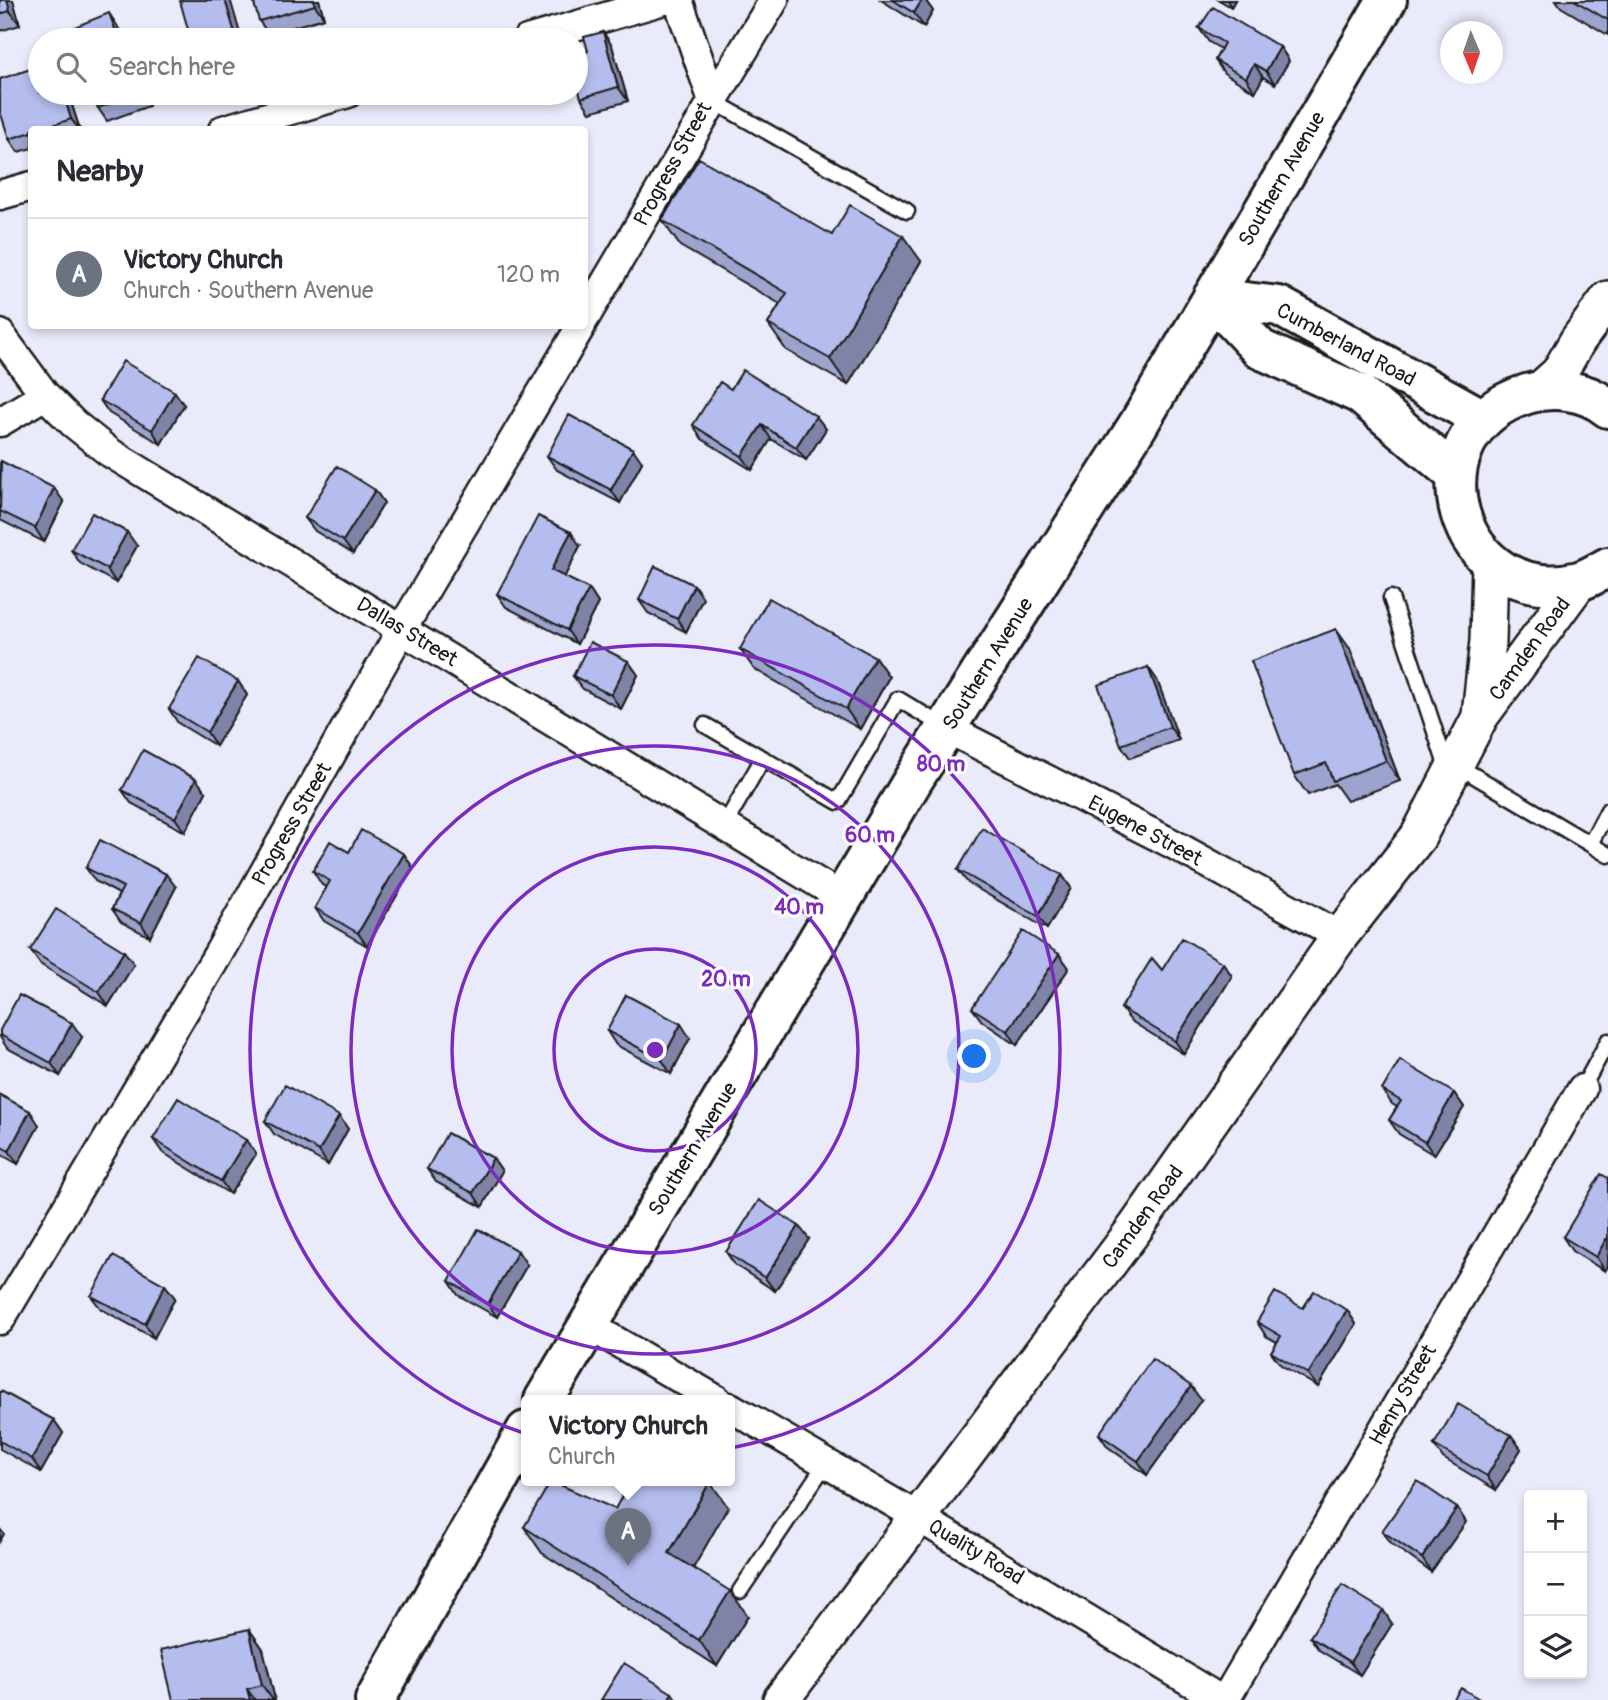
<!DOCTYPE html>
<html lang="en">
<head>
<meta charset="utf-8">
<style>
	body { margin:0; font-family:Pangolin,sans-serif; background:#f7f7f7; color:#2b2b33 }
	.controls { position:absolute; right:21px; bottom:21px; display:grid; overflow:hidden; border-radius:7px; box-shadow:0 4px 10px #0003 }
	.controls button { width:63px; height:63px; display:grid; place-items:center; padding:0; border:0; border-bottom:2px solid #e1e1e2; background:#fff; color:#2b2b33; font:35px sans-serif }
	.compass { position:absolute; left:1440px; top:21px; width:63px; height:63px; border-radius:50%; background:#fff; box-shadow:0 4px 10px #0003; rotate:178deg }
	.you { position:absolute; left:975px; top:1057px; width:24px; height:24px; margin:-18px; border:5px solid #fff; border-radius:50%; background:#1a73e8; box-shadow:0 0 0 10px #1a73e833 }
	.badge { display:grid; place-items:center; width:46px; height:46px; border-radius:50%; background:#b45309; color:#fff; font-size:23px; font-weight:700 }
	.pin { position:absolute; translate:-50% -58px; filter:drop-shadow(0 2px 4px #0008) }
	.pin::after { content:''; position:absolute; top:37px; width:24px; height:21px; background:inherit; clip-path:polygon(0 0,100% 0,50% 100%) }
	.popup { position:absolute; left:521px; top:1395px; width:214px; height:91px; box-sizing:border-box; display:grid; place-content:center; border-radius:7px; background:#fff; filter:drop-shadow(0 2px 5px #0005); font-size:23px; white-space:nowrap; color:#7c7c81 }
	.popup b { font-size:26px; color:#2b2b33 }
	.popup::after { content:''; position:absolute; left:50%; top:100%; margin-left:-14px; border:14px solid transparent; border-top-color:#fff }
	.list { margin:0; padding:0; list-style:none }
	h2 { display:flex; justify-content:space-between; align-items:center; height:91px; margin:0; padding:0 28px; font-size:30px }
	h2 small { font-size:23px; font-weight:400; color:#7c7c81 }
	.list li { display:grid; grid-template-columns:46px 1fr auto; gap:21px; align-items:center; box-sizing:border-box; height:112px; padding:0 28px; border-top:2px solid #e1e1e2 }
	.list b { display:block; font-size:26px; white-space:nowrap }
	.list p { margin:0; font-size:23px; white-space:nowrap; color:#7c7c81 }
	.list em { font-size:23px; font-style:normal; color:#7c7c81 }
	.icon { flex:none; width:38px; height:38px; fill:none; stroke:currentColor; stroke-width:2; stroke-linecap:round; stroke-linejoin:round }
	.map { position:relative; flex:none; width:1608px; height:1700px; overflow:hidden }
	.search { position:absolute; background:#fff; box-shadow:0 4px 10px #0003; left:28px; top:28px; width:560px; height:77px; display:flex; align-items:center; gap:18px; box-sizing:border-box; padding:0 24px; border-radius:38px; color:#7c7c81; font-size:26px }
	.panel { position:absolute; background:#fff; box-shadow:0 4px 10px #0003; left:28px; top:126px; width:560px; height:203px; border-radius:7px }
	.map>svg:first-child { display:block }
</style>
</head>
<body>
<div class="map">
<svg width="1608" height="1700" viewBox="0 0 1608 1700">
	<rect width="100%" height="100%" fill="#e9ebfa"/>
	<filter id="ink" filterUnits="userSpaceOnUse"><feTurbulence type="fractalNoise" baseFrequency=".0143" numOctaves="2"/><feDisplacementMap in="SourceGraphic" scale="14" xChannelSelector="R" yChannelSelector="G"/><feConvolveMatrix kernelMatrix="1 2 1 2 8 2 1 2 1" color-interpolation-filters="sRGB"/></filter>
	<g filter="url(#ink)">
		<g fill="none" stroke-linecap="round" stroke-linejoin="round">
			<!-- service casing -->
			<g stroke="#1c1c1c" stroke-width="19">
				<path id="service" d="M713 101 907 211
					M1391 598 1447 768
					M705 725 838 802 898 699 946 728
					M1456 765 1590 844
					M1608 810 1590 844 1608 855
					M724 826 763 758
					M1582 1089 1608 1041
					M740 1591 826 1463"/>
			</g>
			<!-- minor casing -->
			<g stroke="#1c1c1c" stroke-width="33">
				<path id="minor" d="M527 40 664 0
					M713 101 774 0
					M223 130 348 93
					M0 195 32 186
					M584 319 713 101 678 0
					M0 334 45 395 73 423 109 452 843 898
					M0 422 45 395
					M948 729 1171 843 1340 936
					M0 1320 217 956 402 629 581 326
					M588 1325 717 1400
					M730 1407 918 1517 1221 1700
					M1225 1700 1582 1089"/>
			</g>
			<!-- tertiary casing -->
			<g stroke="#1c1c1c" stroke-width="40">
				<path id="tertiary" d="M1540 390 1559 373 1578 340 1608 299
					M1480 715 1488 641 1490 561
					M781 1700 1136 1227 1340 936 1418 837 1480 717 1580 581"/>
			</g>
			<!-- secondary casing -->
			<g stroke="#1c1c1c" stroke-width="44">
				<path id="secondary" d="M1212 298 1260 349 1360 394 1456 475
					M1212 298 1279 306 1483 419
					M1608 408C1586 390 1553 386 1527 394 1403 433 1456 611 1579 581 1589 578 1599 572 1608 567
					M544 1400 913 780 1138 425 1387 0
					M375 1700 526 1431"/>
			</g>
			<!-- service -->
			<use href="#service" stroke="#fff" stroke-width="14"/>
			<!-- minor -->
			<use href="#minor" stroke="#fff" stroke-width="28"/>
			<!-- tertiary -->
			<use href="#tertiary" stroke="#fff" stroke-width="35"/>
			<!-- secondary -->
			<use href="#secondary" stroke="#fff" stroke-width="38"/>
		</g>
		<!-- wall -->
		<path fill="#9ca3cd" stroke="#1c1c1c" stroke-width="2" d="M0 0H13L20 25 0 31Z
			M319 0 324 18 269 34 259 21Z
			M881 0H925L933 11 924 27Z
			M1219 0H1235L1231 7Z
			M1556 0H1608V35L1561 7Z
			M1199 28 1280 47 1289 61 1275 84 1263 77 1255 92 1224 73 1215 60 1221 49 1209 42Z
			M603 32 612 46 628 101 590 112 581 98 588 51Z
			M40 93H68L80 130H32V148L18 152 9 139Z
			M92 93H144L149 106 107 121 98 108Z
			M662 220 832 235 921 261 848 385 786 350 768 324 780 304 680 246Z
			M731 389 816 416 826 429 806 460 771 439 752 470 702 439 693 425Z
			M100 400 184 405 161 444 109 413Z
			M547 456 642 462 620 503 557 470Z
			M0 463 64 502 44 542 0 520Z
			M375 490 384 503 353 554 315 531 305 518Z
			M137 546 116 583 80 563 71 550Z
			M580 546 564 577 589 589 598 603 577 644 506 607 497 594Z
			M694 585 703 598 686 632 648 613 639 600Z
			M740 649 875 657 889 677 860 729 754 669Z
			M1350 649 1400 781 1347 801 1335 784 1308 795 1294 775Z
			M628 661 638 675 621 709 583 689 573 676Z
			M1148 667 1157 680 1179 740 1130 758 1121 745Z
			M238 681 247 695 216 746 178 723 169 709Z
			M122 790 206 792 185 832 131 803Z
			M349 852 404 854 413 868 367 946 324 921 315 908 326 887 322 885 313 871Z
			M86 868 176 887 150 937 121 922 112 909 119 894 95 881Z
			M958 870 1062 875 1071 888 1047 929 968 883Z
			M30 950 134 964 108 1006 40 964Z
			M1059 954 1069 968 1017 1045 982 1021 972 1008Z
			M1223 963 1232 976 1184 1054 1131 1021 1121 1008 1162 970Z
			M0 1030 82 1037 60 1076 7 1048 0 1037Z
			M607 1031 690 1038 671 1074 616 1045Z
			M1382 1090 1454 1093 1464 1107 1434 1155 1399 1134 1389 1120 1397 1107 1392 1104Z
			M0 1095 39 1125 18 1164 0 1154Z
			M339 1116 348 1129 328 1165 274 1134 265 1121Z
			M153 1139 246 1140 256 1154 230 1194 162 1152Z
			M493 1158 502 1171 482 1207 436 1182 427 1169Z
			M1608 1178V1266L1605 1271 1572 1251 1563 1237Z
			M809 1239 775 1291 735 1265 726 1252Z
			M527 1265 497 1317 458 1295 449 1281Z
			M165 1285 175 1298 154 1338 101 1309 91 1296Z
			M1303 1308 1347 1310 1356 1324 1318 1387 1281 1365 1271 1352 1277 1342 1266 1336 1257 1322Z
			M0 1393 54 1420 63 1433 41 1472 0 1449Z
			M1201 1400 1147 1475 1108 1447 1099 1434Z
			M1511 1435 1521 1449 1496 1490 1443 1458 1434 1445Z
			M728 1507 693 1568 748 1616 717 1666 542 1553 524 1527 615 1509Z
			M1457 1508 1466 1522 1431 1572 1392 1544 1382 1531Z
			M1383 1610 1392 1624 1360 1675 1319 1650 1310 1637Z
			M249 1629 263 1649 275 1700H173Z"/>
		<!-- shaded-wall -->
		<path fill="#7f84a7" stroke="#1c1c1c" stroke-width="2" d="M7 0H13L20 25 10 11Z
			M225 0H230L231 2 242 40H237Z
			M313 0H319L324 18 315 5Z
			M922 0H925L933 11 924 27 914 13Z
			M1227 0H1235L1231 7Z
			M109 13 118 27 123 40H119Z
			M603 32 612 46 628 101 618 87Z
			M1280 47 1289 61 1275 84 1266 71Z
			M1254 64 1263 77 1255 92 1246 78Z
			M63 93H68L80 130 71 119Z
			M140 93H144L149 106Z
			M903 236 921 261 848 385 830 359Z
			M175 392 184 405 161 444 152 430Z
			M816 416 826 429 806 460 796 447Z
			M762 425 771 439 752 470 742 456Z
			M633 449 642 462 620 503 611 490Z
			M54 488 64 502 44 542 35 528Z
			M375 490 384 503 353 554 343 541Z
			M127 532 137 546 116 583 107 569Z
			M571 532 580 546 561 584 551 570Z
			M694 585 703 598 686 632 677 619Z
			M589 589 598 603 577 644 567 630Z
			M1336 629 1350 649 1400 781 1386 761Z
			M875 657 889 677 860 729 846 709Z
			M628 661 638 675 621 709 611 695Z
			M1148 667 1157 680 1179 740 1170 727Z
			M238 681 247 695 216 746 207 732Z
			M196 779 206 792 185 832 175 818Z
			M404 854 413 868 367 946 358 933Z
			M166 874 176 887 150 937 141 923Z
			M1062 875 1071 888 1047 929 1038 916Z
			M124 951 134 964 108 1006 99 992Z
			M1059 954 1069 968 1017 1045 1008 1031Z
			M1223 963 1232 976 1184 1054 1175 1041Z
			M72 1023 82 1037 60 1076 51 1063Z
			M681 1024 690 1038 671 1074 662 1060Z
			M1454 1093 1464 1107 1434 1155 1425 1142Z
			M30 1111 39 1125 18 1164 9 1151Z
			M339 1116 348 1129 328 1165 319 1151Z
			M246 1140 256 1154 230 1194 221 1181Z
			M493 1158 502 1171 482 1207 473 1193Z
			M799 1226 809 1239 775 1291 765 1278Z
			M1606 1239 1608 1241V1266L1605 1271 1596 1257Z
			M518 1251 527 1265 497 1317 488 1304Z
			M165 1285 175 1298 154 1338 145 1324Z
			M1347 1310 1356 1324 1318 1387 1308 1374Z
			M1191 1386 1201 1400 1147 1475 1138 1461Z
			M54 1420 63 1433 41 1472 32 1459Z
			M1511 1435 1521 1449 1496 1490 1487 1476Z
			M710 1482 728 1507 687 1579 669 1553Z
			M1457 1508 1466 1522 1431 1572 1422 1558Z
			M0 1529 4 1534 0 1541Z
			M730 1591 748 1616 717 1666 699 1640Z
			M1383 1610 1392 1624 1360 1675 1350 1662Z
			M249 1629 263 1649 275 1700H273L262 1685Z
			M247 1689 255 1700H250Z
			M672 1693 677 1700H668Z"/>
		<!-- building -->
		<path fill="#b5bdee" stroke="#1c1c1c" stroke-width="2" d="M0 0H7L10 11 0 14Z
			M183 0H225L237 40H191L180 1Z
			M253 0H313L315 5 259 21Z
			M893 0H922L914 13Z
			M1574 0H1608V20Z
			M1213 7 1280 47 1266 71 1254 64 1246 78 1215 60 1224 43 1199 28Z
			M109 13 119 40H71L67 30Z
			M603 32 618 87 581 98 576 80V55L588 51 584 37Z
			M40 66V93H63L71 119 38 130H32V132L9 139 0 111V79Z
			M92 93H138L98 108Z
			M699 158 832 235 850 205 903 236 830 359 768 324 787 293 662 220Z
			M123 361 175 392 152 430 100 400Z
			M743 370 816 416 796 447 762 425 742 456 693 425 720 382 731 389Z
			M569 415 633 449 611 490 547 456Z
			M1 461 54 488 35 528 0 511Z
			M337 466 375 490 343 541 305 518Z
			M92 513 127 532 107 569 71 550Z
			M538 516 571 532 551 570 589 589 567 630 497 594Z
			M655 566 694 585 677 619 639 600Z
			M769 598 875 657 846 709 740 649Z
			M1336 629 1386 761 1333 781 1326 763 1294 775 1251 661Z
			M590 642 628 661 611 695 573 676Z
			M199 658 238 681 207 732 169 709Z
			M1148 667 1170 727 1121 745 1098 685Z
			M143 750 196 779 175 818 122 790Z
			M982 828 1062 875 1038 916 958 870Z
			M361 830 404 854 358 933 315 908 330 881 313 871 330 841 349 852Z
			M100 840 166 874 141 923 112 909 123 887 86 868Z
			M56 909 124 951 99 992 30 950Z
			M1023 931 1059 954 1008 1031 972 1008Z
			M1182 938 1223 963 1175 1041 1121 1008 1152 958 1162 970Z
			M19 995 72 1023 51 1063 0 1035V1030Z
			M626 995 681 1024 662 1060 607 1031Z
			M1400 1060 1454 1093 1425 1142 1389 1120 1401 1101 1382 1090Z
			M285 1085 339 1116 319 1151 265 1121Z
			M0 1095 30 1111 9 1151 0 1146Z
			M178 1098 246 1140 221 1181 153 1139Z
			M447 1133 493 1158 473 1193 427 1169Z
			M1601 1174 1608 1178V1240L1606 1239 1596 1257 1563 1237Z
			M759 1200 799 1226 765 1278 726 1252Z
			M478 1229 518 1251 488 1304 449 1281Z
			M113 1256 165 1285 145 1324 91 1296Z
			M1314 1291 1347 1310 1308 1374 1271 1352 1281 1336 1257 1322 1275 1292 1303 1308Z
			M1152 1359 1191 1386 1138 1461 1099 1434Z
			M1 1391 54 1420 32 1459 0 1441V1393Z
			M1458 1404 1511 1435 1487 1476 1434 1445Z
			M631 1480H707L710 1482 669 1553 730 1591 699 1640 524 1527 551 1481 615 1509Z
			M1417 1481 1457 1508 1422 1558 1382 1531Z
			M1342 1585 1383 1610 1350 1662 1310 1637Z
			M249 1629 262 1685 247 1689 250 1700H173L161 1650Z
			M624 1663 672 1693 668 1700H601Z
			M1461 1688 1481 1700H1453Z"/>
	</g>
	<!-- distance rings -->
	<g fill="none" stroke="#7b2cbf" stroke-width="3.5">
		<circle cx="655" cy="1050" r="101"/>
		<circle cx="655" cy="1050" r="203"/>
		<circle cx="655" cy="1050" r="304"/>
		<circle cx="655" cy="1050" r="405"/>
	</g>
	<g text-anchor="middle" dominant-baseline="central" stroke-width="6" stroke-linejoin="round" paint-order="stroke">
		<!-- street labels -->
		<g font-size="21" fill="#1c1c1c" stroke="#fff">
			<text transform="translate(673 164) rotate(-61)">Progress Street</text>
			<text transform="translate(1282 179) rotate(-60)">Southern Avenue</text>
			<text transform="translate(1346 345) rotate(28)">Cumberland Road</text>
			<text transform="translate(407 632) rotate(31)">Dallas Street</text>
			<text transform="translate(1530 649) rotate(-54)">Camden Road</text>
			<text transform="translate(988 664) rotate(-58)">Southern Avenue</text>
			<text transform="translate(292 824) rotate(-60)">Progress Street</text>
			<text transform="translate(1145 831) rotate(28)">Eugene Street</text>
			<text transform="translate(693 1149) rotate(-59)">Southern Avenue</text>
			<text transform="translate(1143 1217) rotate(-54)">Camden Road</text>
			<text transform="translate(1403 1395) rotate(-60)">Henry Street</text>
			<text transform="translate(976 1552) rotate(31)">Quality Road</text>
		</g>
	</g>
	<circle cx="655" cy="1050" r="10" fill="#7b2cbf" stroke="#fff" stroke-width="3.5"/>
	<g font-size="21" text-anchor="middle" font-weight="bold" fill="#7b2cbf" stroke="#fff" stroke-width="6" stroke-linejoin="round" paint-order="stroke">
		<text x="941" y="771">80 m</text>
		<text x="870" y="842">60 m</text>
		<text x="799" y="914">40 m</text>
		<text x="726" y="986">20 m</text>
	</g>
</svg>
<div class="controls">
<button>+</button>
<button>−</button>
<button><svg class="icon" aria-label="layers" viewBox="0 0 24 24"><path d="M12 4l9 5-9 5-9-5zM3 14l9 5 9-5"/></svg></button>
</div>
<svg class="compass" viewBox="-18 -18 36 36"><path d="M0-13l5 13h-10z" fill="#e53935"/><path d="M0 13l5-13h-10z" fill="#7c7c81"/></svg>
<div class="you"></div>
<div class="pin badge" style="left:628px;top:1566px;background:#6b7280">A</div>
<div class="popup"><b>Victory Church</b>Church</div>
<div class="search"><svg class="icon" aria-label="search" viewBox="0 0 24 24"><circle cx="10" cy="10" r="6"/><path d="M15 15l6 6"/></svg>Search here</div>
<section class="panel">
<h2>Nearby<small></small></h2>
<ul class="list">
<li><span class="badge" style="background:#6b7280">A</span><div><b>Victory Church</b><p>Church · Southern Avenue</p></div><em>120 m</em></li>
</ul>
</section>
</div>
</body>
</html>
